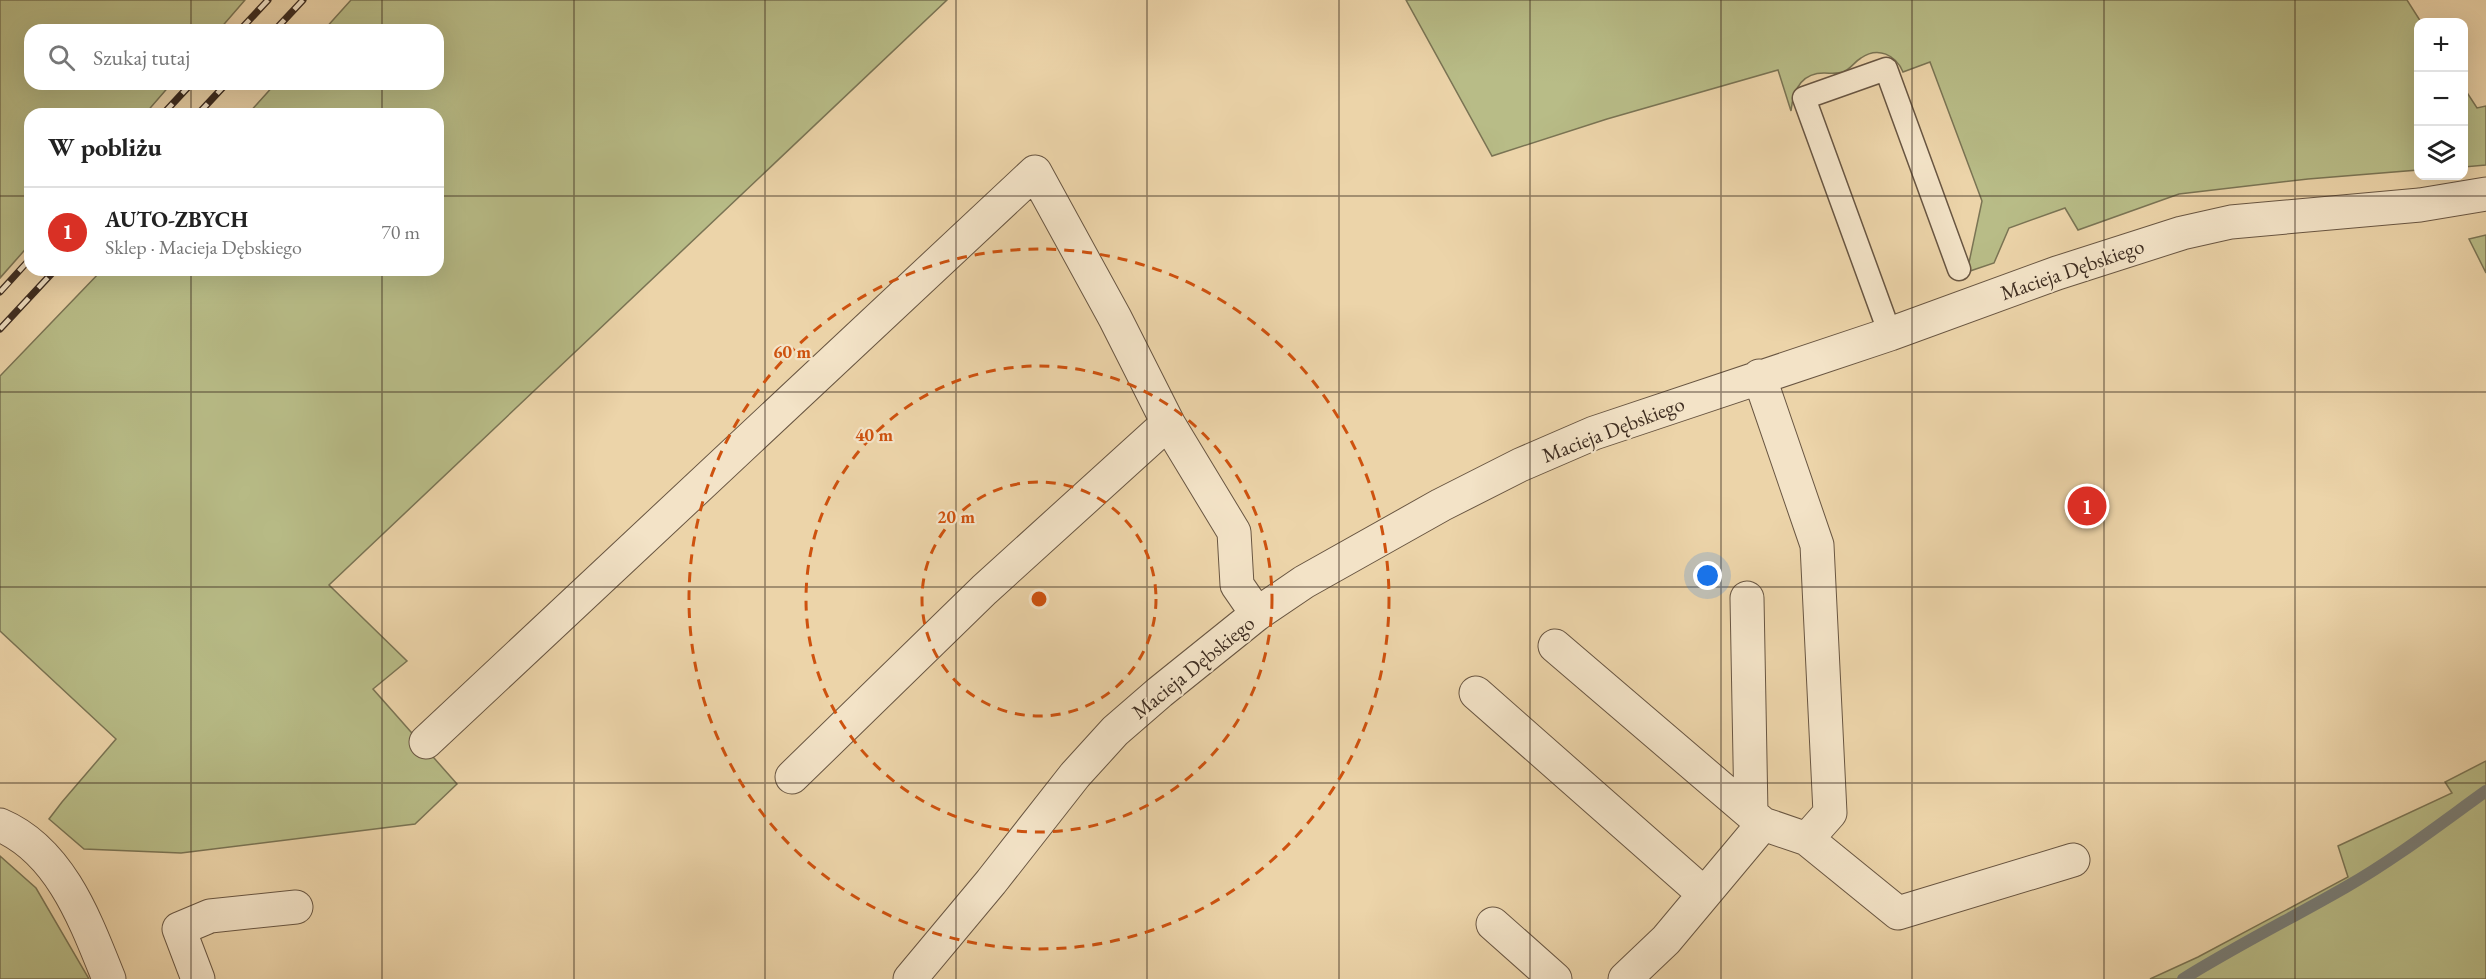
<!DOCTYPE html>
<html lang="pl">
<head>
<meta charset="utf-8">
<style>
	body { margin:0; font-family:"EB Garamond",serif; background:#f6f6f6; color:#222 }
	.controls { position:absolute; right:18px; top:18px; display:grid; overflow:hidden; border-radius:12px; box-shadow:0 6px 24px #0002 }
	.controls button { width:54px; height:54px; display:grid; place-items:center; padding:0; border:0; border-bottom:2px solid #e0e0e0; background:#fff; color:#222; font:30px sans-serif }
	.you { position:absolute; left:1708px; top:576px; width:21px; height:21px; margin:-15px; border:4px solid #fff; border-radius:50%; background:#1a73e8; box-shadow:0 0 0 9px #1a73e833 }
	.badge { display:grid; place-items:center; width:39px; height:39px; border-radius:50%; background:#d93025; color:#fff; font-size:20px; font-weight:700 }
	.pin { position:absolute; translate:-50% -50%; border:3px solid #fff; box-shadow:0 2px 6px #0006 }
	.list { margin:0; padding:0; list-style:none }
	h2 { display:flex; justify-content:space-between; align-items:center; height:78px; margin:0; padding:0 24px; font-size:26px }
	h2 small { font-size:20px; font-weight:400; color:#767676 }
	.list li { display:grid; grid-template-columns:39px 1fr auto; gap:18px; align-items:center; box-sizing:border-box; height:90px; padding:0 24px; border-top:2px solid #e0e0e0 }
	.list b { display:block; font-size:22px; white-space:nowrap }
	.list p { margin:0; font-size:20px; white-space:nowrap; color:#767676 }
	.list em { font-size:20px; font-style:normal; color:#767676 }
	.icon { flex:none; width:33px; height:33px; fill:none; stroke:currentColor; stroke-width:2; stroke-linecap:round; stroke-linejoin:round }
	.map { position:relative; flex:none; width:2486px; height:979px; overflow:hidden }
	.search { position:absolute; background:#fff; box-shadow:0 6px 24px #0002; left:24px; top:24px; width:420px; height:66px; display:flex; align-items:center; gap:15px; box-sizing:border-box; padding:0 21px; border-radius:18px; color:#767676; font-size:22px }
	.panel { position:absolute; background:#fff; box-shadow:0 6px 24px #0002; left:24px; top:108px; width:420px; height:168px; border-radius:18px }
	.map>svg:first-child { display:block }
</style>
</head>
<body>
<div class="map">
<svg width="2486" height="979" viewBox="0 0 2486 979">
	<rect width="100%" height="100%" fill="#ecd4a9"/>
	<filter id="stains"><feTurbulence type="fractalNoise" baseFrequency=".00333" numOctaves="4"/><feColorMatrix values="0 0 0 0 .2 0 0 0 0 .09 0 0 0 0 .02 0 0 0 .5 -.17"/></filter>
	<radialGradient id="worn" r=".72"><stop offset=".6" stop-color="#630" stop-opacity="0"/><stop offset="1" stop-color="#630" stop-opacity=".3"/></radialGradient>
	<!-- green -->
	<path fill="#b8bc87" stroke="#7a7454" stroke-width="1.5" d="M0 0H245L219 30H30V84H171L145 114H30V244L0 278Z
		M351 0H947L329 585 407 661 373 689 457 784 415 824 181 853 84 849 49 819 62 802 116 739 0 631V376L102 270H438V114H248L275 84H438V30H324Z
		M1406 0H2407L2421 22H2418V170L2308 179 2179 194 2078 230 2065 208 2009 228 1994 263 1967 272 1982 201 1930 62 1903 72C1896 55 1878 46 1861 58 1854 62 1851 69 1843 72 1837 74 1831 73 1824 73 1801 73 1793 90 1791 111L1778 70 1607 119 1492 156Z
		M2464 88 2477 108 2486 106V165L2464 167Z
		M2486 235V273L2469 239Z
		M2486 761V979H2150L2198 957 2348 877 2338 846 2452 793 2445 782Z
		M0 856 36 888 89 979H0Z"/>
	<g fill="none" stroke-linecap="round" stroke-linejoin="round">
		<!-- stream -->
		<path stroke="#787e79" stroke-width="12" d="M2183 979C2236 946 2292 918 2346 887 2395 859 2440 824 2486 791"/>
		<!-- lane casing -->
		<g stroke="#695642" stroke-width="25">
			<path id="lane" d="M1890 334 1804 98 1886 69 1959 269"/>
		</g>
		<!-- street casing -->
		<g stroke="#695642" stroke-width="35">
			<path id="street" d="M1747 598 1751 813
				M1555 646 1763 824
				M1476 693 1703 893
				M426 742 1035 172 1115 318 1168 423
				M792 777 984 590 1168 423 1234 532 1237 585 1257 614
				M0 825C61 851 86 922 109 979
				M1807 839 1898 913 2073 860
				M1493 924 1555 979
				M198 979 179 929 210 916 296 907
				M910 979 991 882 1075 775 1115 731 1160 692 1257 614 1304 582 1441 505 1520 465 1594 433 1890 334 2057 273 2182 233 2231 222 2420 205 2486 194
				M1625 979 1666 940 1763 824 1807 839 1830 813 1817 545 1759 376"/>
		</g>
		<!-- lane -->
		<use href="#lane" stroke="#f3e3c7" stroke-width="22"/>
		<!-- street -->
		<use href="#street" stroke="#f3e3c7" stroke-width="33"/>
		<!-- rail casing -->
		<g stroke="#3d2c20" stroke-width="7">
			<path id="rail" d="M240 30 268 0
				M275 30 303 0
				M163 114 191 84
				M198 114 226 84
				M0 292 30 259
				M0 329 55 270"/>
		</g>
		<!-- rail -->
		<use href="#rail" stroke="#f3e3c7" stroke-width="4.5" stroke-dasharray="14" stroke-linecap="butt"/>
	</g>
	<!-- grid -->
	<path fill="none" stroke="#3d2c20" stroke-width="1.5" stroke-opacity="0.55" d="M191 0V30M382 0V30M574 0V979M765 0V979M956 0V979M1147 0V979M1339 0V979M1530 0V979M1721 0V979M1912 0V979M2104 0V979M2295 0V979M191 84V114M382 84V114M0 196H30M438 196H2486M191 270V979M382 270V979M0 392H2486M0 587H2486M0 783H2486"/>
	<!-- distance rings -->
	<g fill="none" stroke="#ce520f" stroke-width="3" stroke-dasharray="10 8">
		<circle cx="1039" cy="599" r="117"/>
		<circle cx="1039" cy="599" r="233"/>
		<circle cx="1039" cy="599" r="350"/>
	</g>
	<g text-anchor="middle" dominant-baseline="central" stroke-width="4.5" stroke-linejoin="round" paint-order="stroke">
		<!-- street labels -->
		<g font-size="21" fill="#3d2c20" stroke="#f3e3c7">
			<text transform="translate(2072 269) rotate(-19)">Macieja Dębskiego</text>
			<text transform="translate(1613 429) rotate(-21)">Macieja Dębskiego</text>
			<text transform="translate(1193 667) rotate(-39)">Macieja Dębskiego</text>
		</g>
	</g>
	<circle cx="1039" cy="599" r="9" fill="#ce520f" stroke="#f3e3c7" stroke-width="3"/>
	<g font-size="18" text-anchor="middle" font-weight="bold" fill="#ce520f" stroke="#f3e3c7" stroke-width="4.5" stroke-linejoin="round" paint-order="stroke">
		<text x="792" y="358">60 m</text>
		<text x="874" y="441">40 m</text>
		<text x="956" y="523">20 m</text>
	</g>
	<rect width="100%" height="100%" filter="url(#stains)"/>
	<rect width="100%" height="100%" fill="url(#worn)"/>
</svg>
<div class="controls">
<button>+</button>
<button>−</button>
<button><svg class="icon" aria-label="layers" viewBox="0 0 24 24"><path d="M12 4l9 5-9 5-9-5zM3 14l9 5 9-5"/></svg></button>
</div>
<div class="you"></div>
<div class="pin badge" style="left:2087px;top:506px">1</div>
<div class="search"><svg class="icon" aria-label="search" viewBox="0 0 24 24"><circle cx="10" cy="10" r="6"/><path d="M15 15l6 6"/></svg>Szukaj tutaj</div>
<section class="panel">
<h2>W pobliżu<small></small></h2>
<ul class="list">
<li><span class="badge">1</span><div><b>AUTO-ZBYCH</b><p>Sklep · Macieja Dębskiego</p></div><em>70 m</em></li>
</ul>
</section>
</div>
</body>
</html>
